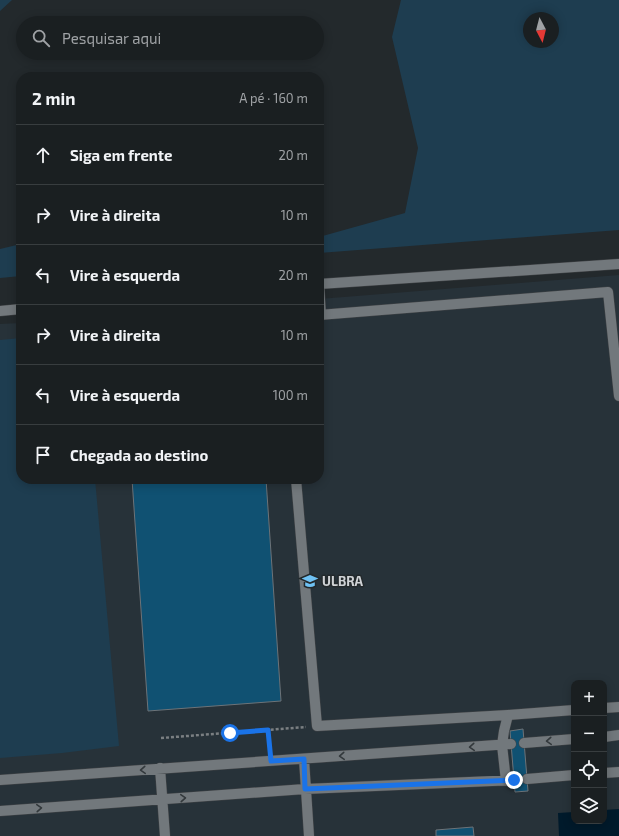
<!DOCTYPE html>
<html lang="pt">
<head>
<meta charset="utf-8">
<style>
	body { margin:0; font-family:"Exo 2",sans-serif; background:#23272a; color:#f1f3f6 }
	.controls { position:absolute; right:12px; bottom:12px; display:grid; overflow:hidden; border-radius:8px; box-shadow:0 2px 10px #0003 }
	.controls button { width:36px; height:36px; display:grid; place-items:center; padding:0; border:0; border-bottom:1px solid #383d3f; background:#1a1f21; color:#f1f3f6; font:20px sans-serif }
	.compass { position:absolute; left:523px; top:12px; width:36px; height:36px; border-radius:50%; background:#1a1f21; box-shadow:0 2px 10px #0003; rotate:173deg }
	.stop { position:absolute; width:12px; height:12px; margin:-9px; border:3px solid #1a73e8; border-radius:50%; background:#fff }
	.stop.end { background:#1a73e8; border-color:#fff; box-shadow:0 1px 4px #0008 }
	.list { margin:0; padding:0; list-style:none }
	h2 { display:flex; justify-content:space-between; align-items:center; height:52px; margin:0; padding:0 16px; font-size:17px }
	h2 small { font-size:13px; font-weight:400; color:#9fa2a5 }
	.list li { display:grid; grid-template-columns:26px 1fr auto; gap:12px; align-items:center; box-sizing:border-box; height:60px; padding:0 16px; border-top:1px solid #383d3f }
	.list b { display:block; font-size:15px; white-space:nowrap }
	.list em { font-size:13px; font-style:normal; color:#9fa2a5 }
	.icon { flex:none; width:22px; height:22px; fill:none; stroke:currentColor; stroke-width:2; stroke-linecap:round; stroke-linejoin:round }
	.map { position:relative; flex:none; width:619px; height:836px; overflow:hidden }
	.search { position:absolute; background:#1a1f21; box-shadow:0 2px 10px #0003; left:16px; top:16px; width:308px; height:44px; display:flex; align-items:center; gap:10px; box-sizing:border-box; padding:0 14px; border-radius:22px; color:#9fa2a5; font-size:15px }
	.panel { position:absolute; background:#1a1f21; box-shadow:0 2px 10px #0003; left:16px; top:72px; width:308px; height:412px; border-radius:16px }
	.map>svg:first-child { display:block }
</style>
</head>
<body>
<div class="map">
<svg width="619" height="836" viewBox="0 0 619 836">
	<rect width="100%" height="100%" fill="#23292c"/>
	<!-- built -->
	<path fill="#273239" fill-rule="evenodd" d="M619 275V836H0V324L21 323V479H319V299ZM574 683H604V821H574Z"/>
	<!-- green -->
	<path fill="#1e3d50" fill-rule="evenodd" d="M0 0H12L0 11Z
		M401 0H619V230L319 253V237L405 213 418 148 392 37ZM529 18H553V42H529Z
		M21 244V276L0 278V249Z
		M21 338V479H95L119 746 62 753 0 758V340Z"/>
	<!-- water -->
	<path fill="#001a2b" d="M619 809V836H559L558 813 574 812V821H604V810Z"/>
	<!-- building -->
	<path fill="#105172" stroke="#6d7378" d="M132 479H266L281 701 148 711Z
		M523 729 528 791 515 792 510 731Z
		M473 827 474 836H436V830Z"/>
	<g fill="none" stroke-linecap="round" stroke-linejoin="round">
		<!-- minor casing -->
		<g stroke="#404346" stroke-width="11">
			<path id="minor" d="M319 284 619 264
				M319 284 321 315
				M0 311 21 309
				M319 315 608 292 619 396
				M296 479 317 726 508 715 574 710
				M604 708 619 707
				M604 737 619 735
				M524 743 574 739
				M304 759 309 836
				M160 768 165 836
				M604 773 619 772
				M527 779 574 775
				M0 780 511 744
				M506 781 502 745 504 731 508 715
				M0 811 305 789 514 780"/>
		</g>
		<!-- path -->
		<path stroke="#7a7f82" stroke-width="2.5" stroke-dasharray="3 2" stroke-linecap="butt" d="M268 730 270 749
			M161 738 306 727"/>
		<!-- minor -->
		<use href="#minor" stroke="#72787c" stroke-width="10"/>
	</g>
	<!-- one-way arrows -->
	<defs><path id="oneway-chevron" d="M-2-3.5L2.5 0L-2 3.5" fill="none" stroke-width="1.6" stroke-linecap="round" stroke-linejoin="round"/></defs>
	<g stroke="#33393c">
		<use href="#oneway-chevron" transform="translate(549 741) rotate(176)"/>
		<use href="#oneway-chevron" transform="translate(472 747) rotate(176)"/>
		<use href="#oneway-chevron" transform="translate(342 756) rotate(176)"/>
		<use href="#oneway-chevron" transform="translate(143 770) rotate(176)"/>
		<use href="#oneway-chevron" transform="translate(183 798) rotate(-4)"/>
		<use href="#oneway-chevron" transform="translate(39 808) rotate(-4)"/>
	</g>
	<g fill="none" stroke-linecap="round" stroke-linejoin="round">
		<!-- route -->
		<path stroke="#1a73e8" stroke-width="5" d="M230 733 268 730 271 761 304 759 305 789 514 780"/>
	</g>
	<!-- icons -->
	<defs>
		<g id="university-bare" transform="scale(1.2)"><path d="M0-5L7-2L0 1L-7-2ZM-4 1L0 2.5L4 1V4Q0 6-4 4Z" fill="#6fc2f4" stroke="#23292c" stroke-width="2.5" paint-order="stroke"/></g>
	</defs>
	<g fill-rule="evenodd">
		<use href="#university-bare" x="310" y="581"/>
	</g>
	<g text-anchor="middle" dominant-baseline="central" stroke-width="3" stroke-linejoin="round" paint-order="stroke">
		<!-- poi labels -->
		<g font-size="13" font-weight="bold" fill="#d0d3d6" stroke="#23292c" text-anchor="start">
			<text x="322" y="581">ULBRA</text>
		</g>
	</g>
</svg>
<div class="controls">
<button>+</button>
<button>−</button>
<button><svg class="icon" aria-label="locate" viewBox="0 0 24 24"><circle cx="12" cy="12" r="6"/><path d="M12 2v4M12 18v4M2 12h4M18 12h4"/></svg></button>
<button><svg class="icon" aria-label="layers" viewBox="0 0 24 24"><path d="M12 4l9 5-9 5-9-5zM3 14l9 5 9-5"/></svg></button>
</div>
<svg class="compass" viewBox="-18 -18 36 36"><path d="M0-13l5 13h-10z" fill="#e53935"/><path d="M0 13l5-13h-10z" fill="#9fa2a5"/></svg>
<div class="stop" style="left:230px;top:733px"></div>
<div class="stop end" style="left:514px;top:780px"></div>
<div class="search"><svg class="icon" aria-label="search" viewBox="0 0 24 24"><circle cx="10" cy="10" r="6"/><path d="M15 15l6 6"/></svg>Pesquisar aqui</div>
<section class="panel">
<h2>2 min<small>A pé · 160 m</small></h2>
<ul class="list">
<li><svg class="icon" aria-label="ahead" viewBox="0 0 24 24"><path d="M12 20V5M6 11l6-6 6 6"/></svg><div><b>Siga em frente</b></div><em>20 m</em></li>
<li><svg class="icon" aria-label="right" viewBox="0 0 24 24"><path d="M7 20v-9h11M14 6l5 5-5 5"/></svg><div><b>Vire à direita</b></div><em>10 m</em></li>
<li><svg class="icon" aria-label="left" viewBox="0 0 24 24"><path d="M17 20v-9H6M10 6l-5 5 5 5"/></svg><div><b>Vire à esquerda</b></div><em>20 m</em></li>
<li><svg class="icon" aria-label="right" viewBox="0 0 24 24"><path d="M7 20v-9h11M14 6l5 5-5 5"/></svg><div><b>Vire à direita</b></div><em>10 m</em></li>
<li><svg class="icon" aria-label="left" viewBox="0 0 24 24"><path d="M17 20v-9H6M10 6l-5 5 5 5"/></svg><div><b>Vire à esquerda</b></div><em>100 m</em></li>
<li><svg class="icon" aria-label="arrive" viewBox="0 0 24 24"><path d="M6 21V4h12l-3 4 3 4H6"/></svg><div><b>Chegada ao destino</b></div></li>
</ul>
</section>
</div>
</body>
</html>
